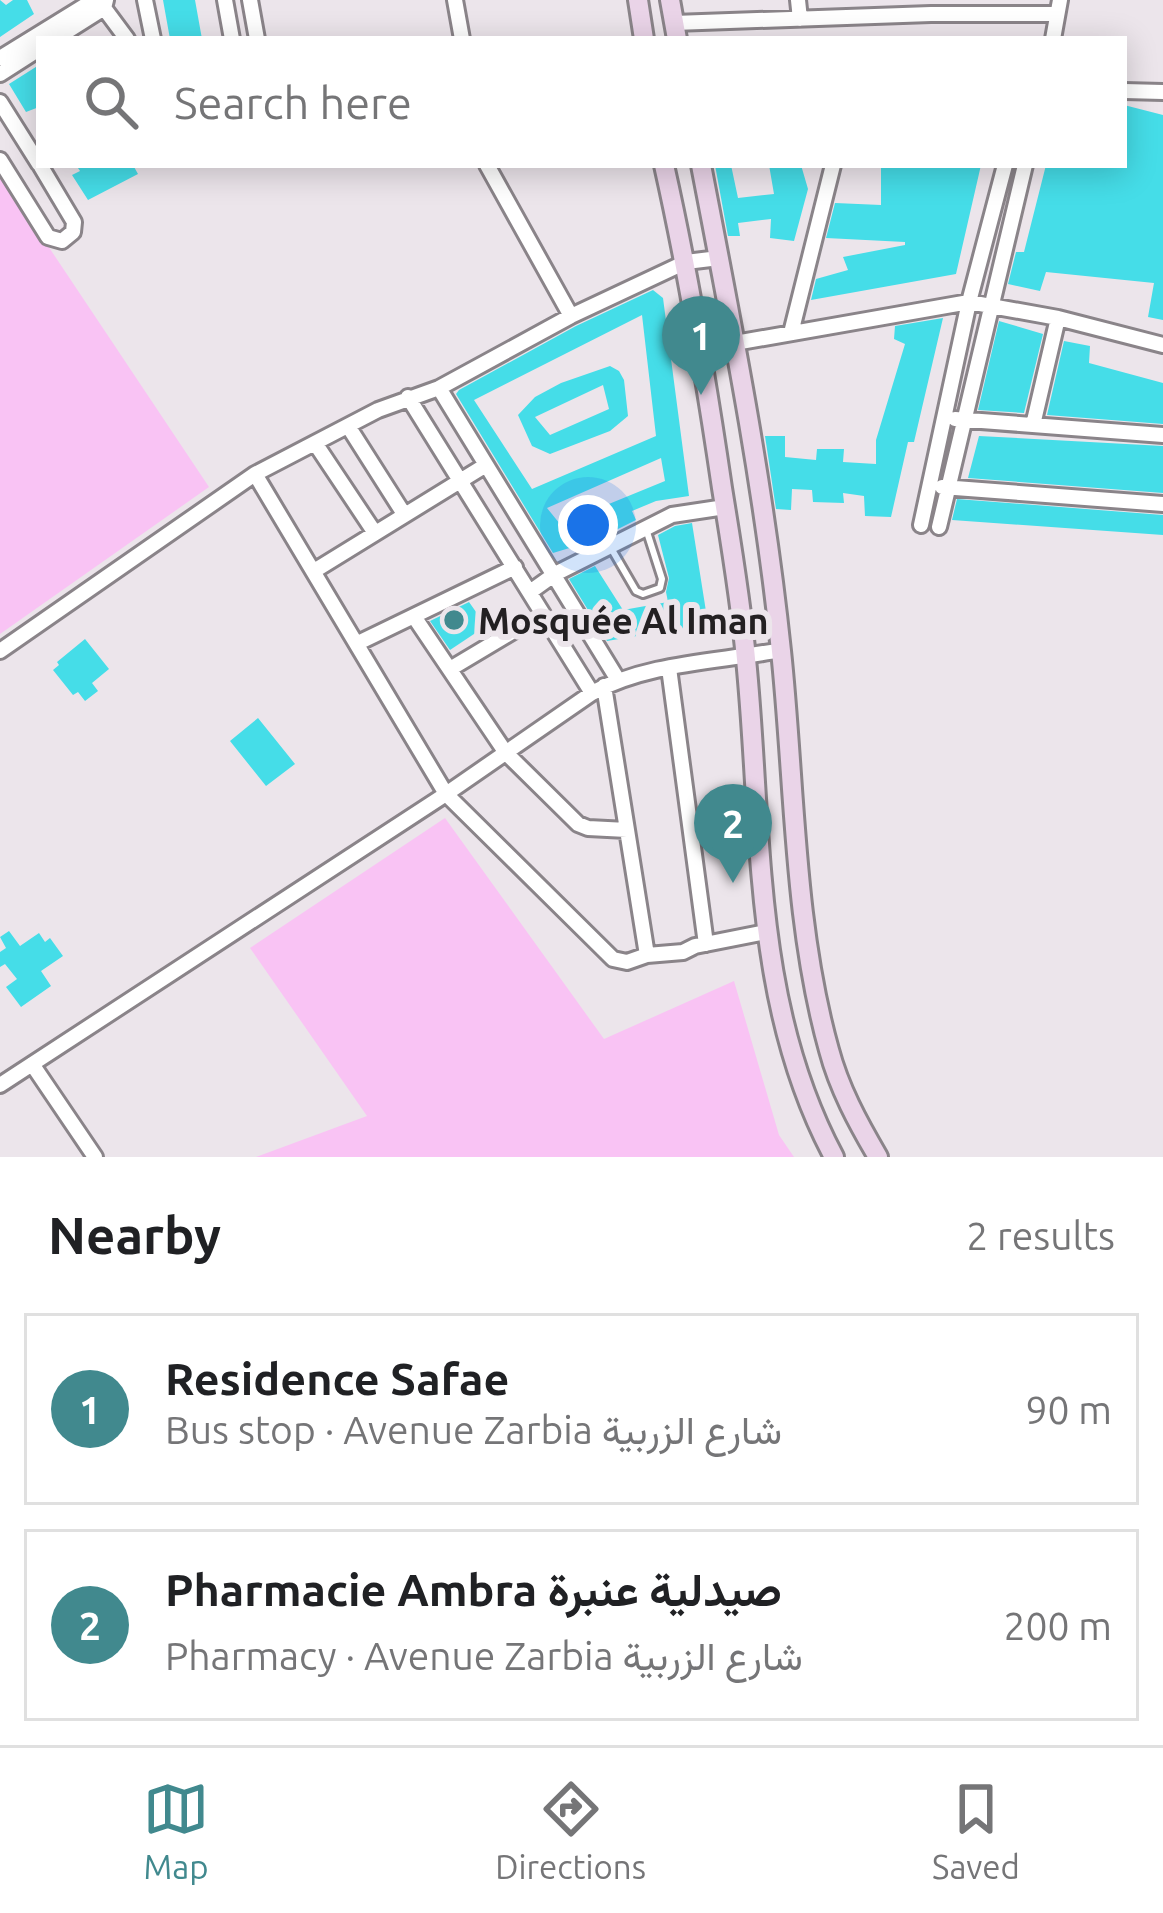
<!DOCTYPE html>
<html lang="en">
<head>
<meta charset="utf-8">
<style>
	body { margin:0; font-family:Ubuntu,Vazirmatn,sans-serif; background:#f6f6f6; color:#202124 }
	.you { position:absolute; left:588px; top:525px; width:42px; height:42px; margin:-30px; border:9px solid #fff; border-radius:50%; background:#1a73e8; box-shadow:0 0 0 18px #1a73e833 }
	.badge { display:grid; place-items:center; width:78px; height:78px; border-radius:50%; background:#41898e; color:#fff; font-size:39px; font-weight:700 }
	.pin { position:absolute; translate:-50% -99px; filter:drop-shadow(0 3px 6px #0008) }
	.pin::after { content:''; position:absolute; top:63px; width:42px; height:36px; background:inherit; clip-path:polygon(0 0,100% 0,50% 100%) }
	.list { margin:0; padding:0; list-style:none }
	h2 { display:flex; justify-content:space-between; align-items:center; height:156px; margin:0; padding:0 48px; font-size:51px }
	h2 small { font-size:39px; font-weight:400; color:#757577 }
	.list li { display:grid; grid-template-columns:78px 1fr auto; gap:36px; align-items:center; box-sizing:border-box; height:192px; margin:0 24px 24px; padding:0 24px; border:3px solid #e0e0e0; border-radius:0px }
	.list b { display:block; font-size:45px; white-space:nowrap }
	.list p { margin:0; font-size:39px; white-space:nowrap; color:#757577 }
	.list em { font-size:39px; font-style:normal; color:#757577 }
	.icon { flex:none; width:66px; height:66px; fill:none; stroke:currentColor; stroke-width:2; stroke-linecap:round; stroke-linejoin:round }
	.map { position:relative; flex:none; width:1163px; height:1157px; overflow:hidden }
	.search { position:absolute; background:#fff; box-shadow:0 6px 30px #0003; left:36px; right:36px; top:36px; height:132px; display:flex; align-items:center; gap:30px; box-sizing:border-box; padding:0 42px; border-radius:0px; color:#757577; font-size:45px }
	.sheet { height:588px; background:#fff }
	nav { display:flex; justify-content:space-around; align-items:center; box-sizing:border-box; height:168px; border-top:3px solid #e0e0e0; background:#fff; font-size:33px; color:#757577 }
	nav a { display:grid; justify-items:center; gap:6px }
	nav .on { color:#41898e }
	.map>svg:first-child { display:block }
</style>
</head>
<body>
<div class="map">
<svg width="1163" height="1157" viewBox="0 0 1163 1157">
	<rect width="100%" height="100%" fill="#ece5eb"/>
	<!-- green -->
	<path fill="#f9c3f4" d="M0 174 209 487 0 634Z
		M445 818 604 1039 734 981 779 1135 794 1157H256L367 1116 250 948Z"/>
	<!-- building -->
	<path fill="#45dde8" fill-rule="evenodd" d="M0 0 6 5 13 0H27L34 14 0 37Z
		M163 0H195L202 39H170Z
		M39 65V107L26 112 9 84Z
		M1124 105 1163 115V320L1148 317 1154 283 1046 272 1040 291 1008 284 1016 252H1024L1046 165H1124Z
		M76 165H133L138 174 88 200 72 175 80 171Z
		M715 165H731L738 198 774 194 769 165H801L808 189 794 241 770 238 771 219 738 223 740 236H728Z
		M881 165H981L956 274 811 300 816 279 848 270 843 257 905 245V242L826 238 835 203 881 205Z
		M653 290 663 298 689 496 656 501 632 511 636 520 596 540 553 553 456 394 459 390 576 326ZM642 315 656 436 532 489 474 400ZM661 458 665 481 560 524 547 508Z
		M943 318 914 442H908L891 517 865 516 864 496 843 493 844 503 813 502 812 490 792 489 791 510 776 509 765 436H785V457L816 460 817 449H844L843 462 876 464V440L905 344 894 339 895 326Z
		M999 321 1043 334 1024 413 978 410Z
		M1064 341 1090 346 1089 363 1163 383V424L1047 415Z
		M610 366 619 371 624 380 628 416 610 431 550 454 532 446 518 415 535 397 561 383ZM603 385 609 409 550 435 535 417Z
		M979 436 1163 446V493L968 478Z
		M957 499 1163 515V535L952 520Z
		M692 523 708 624 607 641 569 579 595 566 623 610 668 602 666 592 669 578 658 535 675 526Z
		M469 602 486 626 450 650 430 621Z
		M85 639 109 669 92 683 98 691 85 701 78 692 73 695 53 670 59 665 57 662Z
		M258 718 295 764 266 786 230 741Z
		M9 931 20 946 39 933 45 942 50 938 63 956 41 971 51 986 21 1007 6 987 17 979 5 964 0 967V952L6 948 0 937Z"/>
	<g fill="none" stroke-linecap="round" stroke-linejoin="round">
		<!-- service casing -->
		<g stroke="#8a8489" stroke-width="12">
			<path id="service" d="M611 548 636 591 643 594 660 588 662 579 646 529"/>
		</g>
		<!-- minor casing -->
		<g stroke="#8a8489" stroke-width="20">
			<path id="minor" d="M145 0 153 39
				M225 0 232 39
				M250 0 257 39
				M455 0 462 39
				M798 0 800 19
				M104 8 127 39
				M674 23 931 14H1057
				M55 39 104 8 106 0
				M1053 39 1060 0
				M0 58 94 0
				M0 74 39 49
				M1124 91 1163 92
				M0 102 39 164
				M0 160 48 237 62 241 73 232 74 222 40 165
				M487 165 571 316
				M791 333 833 165
				M701 349 969 302 1058 318 1163 345
				M439 388 618 680
				M408 397 592 693
				M955 419 1163 435
				M1033 425 1058 318
				M348 426 404 514
				M315 443 375 533
				M255 474 446 794 613 959 627 962 647 955 683 952 695 946 766 932
				M942 487 1163 504
				M921 525 969 302 1005 165
				M939 527 1025 165
				M314 571 486 465
				M530 592 555 574 672 515 725 507
				M415 618 506 753 578 824 588 828 627 830
				M358 643 515 567
				M0 651 255 474 378 410 439 388 571 316 686 262 719 258
				M669 668 706 944
				M450 669 542 614
				M604 686 647 955
				M32 1064 95 1157
				M0 1085 446 794 592 693C649 662 719 662 781 650"/>
		</g>
		<!-- secondary casing -->
		<g stroke="#8a8489" stroke-width="24">
			<path id="secondary" d="M638 0 644 39
				M670 0 677 39
				M664 165C688 272 706 379 722 488 731 544 741 602 746 659 763 828 751 1002 834 1157
				M701 165C732 326 764 487 781 651 795 782 793 922 829 1050 839 1088 858 1123 878 1157"/>
		</g>
		<!-- service -->
		<use href="#service" stroke="#fff" stroke-width="6"/>
		<!-- minor -->
		<use href="#minor" stroke="#fff" stroke-width="14"/>
		<!-- secondary -->
		<use href="#secondary" stroke="#ead4e8" stroke-width="18"/>
	</g>
	<!-- markers -->
	<circle fill="#41898e" stroke="#ece5eb" stroke-width="4.5" cx="454" cy="620" r="12"/>
	<g text-anchor="middle" dominant-baseline="central" stroke-width="12" stroke-linejoin="round" paint-order="stroke">
		<!-- poi labels -->
		<g font-size="36" font-weight="bold" fill="#232022" stroke="#ece5eb" text-anchor="start">
			<text x="478" y="620">Mosquée Al Iman</text>
		</g>
	</g>
</svg>
<div class="you"></div>
<div class="pin badge" style="left:701px;top:395px">1</div>
<div class="pin badge" style="left:733px;top:883px">2</div>
<div class="search"><svg class="icon" aria-label="search" viewBox="0 0 24 24"><circle cx="10" cy="10" r="6"/><path d="M15 15l6 6"/></svg>Search here</div>
</div>
<section class="sheet">
<h2>Nearby<small>2 results</small></h2>
<ul class="list">
<li><span class="badge">1</span><div><b>Residence Safae</b><p>Bus stop · Avenue Zarbia شارع الزربية</p></div><em>90 m</em></li>
<li><span class="badge">2</span><div><b>Pharmacie Ambra صيدلية عنبرة</b><p>Pharmacy · Avenue Zarbia شارع الزربية</p></div><em>200 m</em></li>
</ul>
</section>
<nav>
<a class="on"><svg class="icon" aria-label="map" viewBox="0 0 24 24"><path d="M3 6l6-2 6 2 6-2v14l-6 2-6-2-6 2zM9 4v14M15 6v14"/></svg>Map</a>
<a><svg class="icon" aria-label="directions" viewBox="0 0 24 24"><path d="M12 3l9 9-9 9-9-9zM9 14v-3h6M13 9l2 2-2 2"/></svg>Directions</a>
<a><svg class="icon" aria-label="saved" viewBox="0 0 24 24"><path d="M7 4h10v16l-5-4-5 4z"/></svg>Saved</a>
</nav>
</body>
</html>
